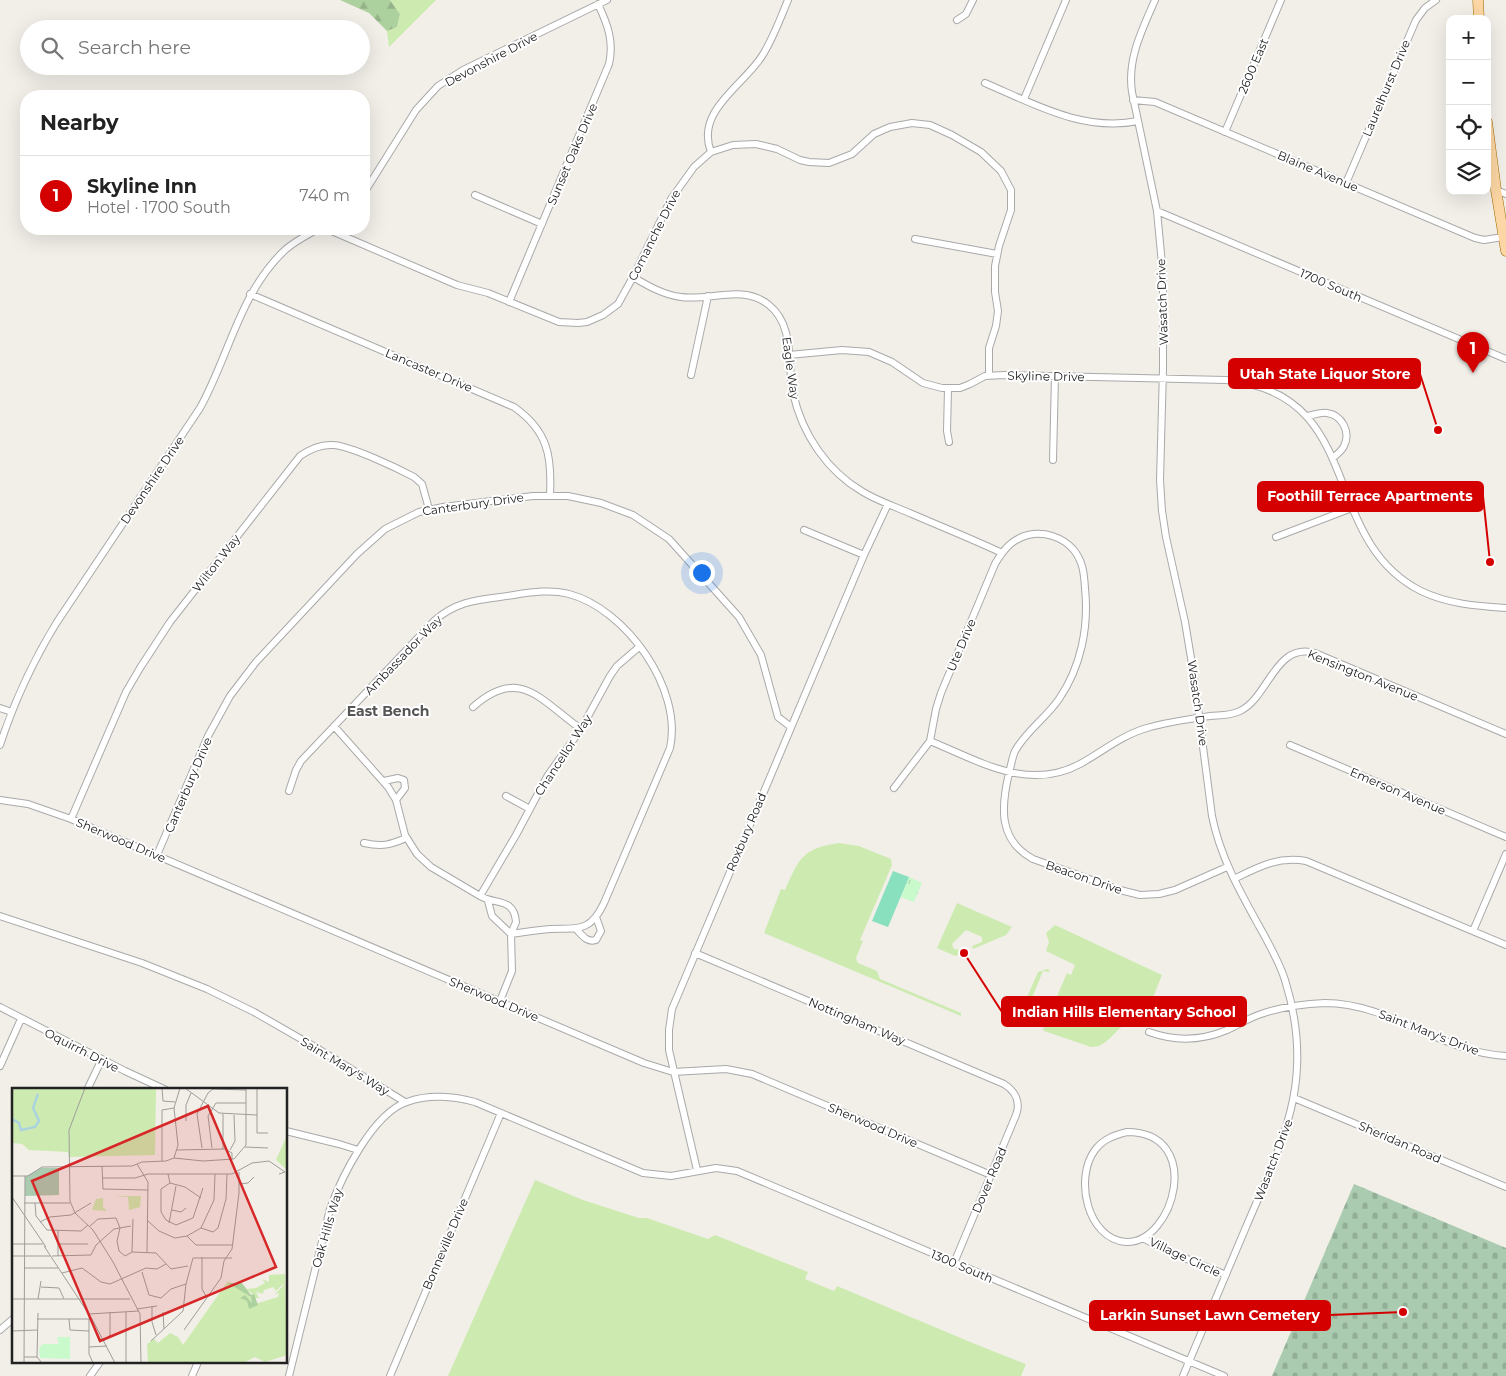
<!DOCTYPE html>
<html lang="en">
<head>
<meta charset="utf-8">
<style>
	body { margin:0; font-family:Montserrat,sans-serif; background:#f2f2f2; color:#222 }
	.controls { position:absolute; right:15px; top:15px; display:grid; overflow:hidden; border-radius:10px; box-shadow:0 5px 20px #0002 }
	.controls button { width:45px; height:45px; display:grid; place-items:center; padding:0; border:0; border-bottom:1px solid #e0e0e0; background:#fff; color:#222; font:25px sans-serif }
	.you { position:absolute; left:701px; top:572px; width:18px; height:18px; margin:-12px; border:4px solid #fff; border-radius:50%; background:#1a73e8; box-shadow:0 0 0 8px #1a73e833 }
	.badge { display:grid; place-items:center; width:32px; height:32px; border-radius:50%; background:#d40000; color:#fff; font-size:16px; font-weight:700 }
	.pin { position:absolute; translate:-50% -41px; filter:drop-shadow(0 1px 2px #0008) }
	.pin::after { content:''; position:absolute; top:26px; width:18px; height:15px; background:inherit; clip-path:polygon(0 0,100% 0,50% 100%) }
	.list { margin:0; padding:0; list-style:none }
	h2 { display:flex; justify-content:space-between; align-items:center; height:65px; margin:0; padding:0 20px; font-size:21px }
	h2 small { font-size:16px; font-weight:400; color:#767676 }
	.list li { display:grid; grid-template-columns:32px 1fr auto; gap:15px; align-items:center; box-sizing:border-box; height:80px; padding:0 20px; border-top:1px solid #e0e0e0 }
	.list b { display:block; font-size:19px; white-space:nowrap }
	.list p { margin:0; font-size:16px; white-space:nowrap; color:#767676 }
	.list em { font-size:16px; font-style:normal; color:#767676 }
	.icon { flex:none; width:28px; height:28px; fill:none; stroke:currentColor; stroke-width:2; stroke-linecap:round; stroke-linejoin:round }
	.map { position:relative; flex:none; width:1506px; height:1376px; overflow:hidden }
	.search { position:absolute; background:#fff; box-shadow:0 5px 20px #0002; left:20px; top:20px; width:350px; height:55px; display:flex; align-items:center; gap:12px; box-sizing:border-box; padding:0 18px; border-radius:28px; color:#767676; font-size:19px }
	.panel { position:absolute; background:#fff; box-shadow:0 5px 20px #0002; left:20px; top:90px; width:350px; height:145px; border-radius:20px }
	.map>svg:first-child { display:block }
</style>
</head>
<body>
<div class="map">
<svg width="1506" height="1376" viewBox="0 0 1506 1376">
	<defs>
		<pattern id="forest-firs" width="22" height="20" patternUnits="userSpaceOnUse" patternTransform="scale(1.25)"><rect width="22" height="20" fill="#add19e"/><path d="M5 1l3.5 6h-7zM16 11l3.5 6h-7z" fill="#95b388"/></pattern>
		<pattern id="cemetery-stones" width="16" height="16" patternUnits="userSpaceOnUse" patternTransform="scale(1.25)"><rect width="16" height="16" fill="#aacbaf"/><path d="M2 7V4a2 2 0 0 1 4 0v3zM10 15v-3a2 2 0 0 1 4 0v3z" fill="#92ae96"/></pattern>
		<pattern id="park-tufts" width="24" height="20" patternUnits="userSpaceOnUse" patternTransform="scale(1.25)"><rect width="24" height="20" fill="#c8facc"/><path d="M3 7l-1-3M5 7V3M7 7l1-3M15 17l-1-3M17 17v-4M19 17l1-3" fill="none" stroke="#acd6af"/></pattern>
	</defs>
	<rect width="100%" height="100%" fill="#f2efe9"/>
	<!-- grass -->
	<path fill="#cdebb0" d="M390 0H436L389 47 387 31 397 27 400 14Z
		M839 843 859 846 891 859 892 865 860 940 863 941 856 958 858 963 877 971 880 979 961 1013V1016L764 933 781 889 785 890C799 858 803 848 839 843Z
		M957 903 1012 927 1006 935 973 949 972 946 982 942V937L966 930 952 944 954 949 962 950 964 953 955 956 937 948Z
		M1055 925 1162 975 1144 1020C1115 1018 1114 1047 1091 1047L1044 1031 1043 1029 1067 973 1071 975 1075 965 1046 951 1049 942 1046 933Z
		M1047 969 1050 970 1049 972 1043 971 1023 1020 1018 1018 1038 972Z
		M535 1180 583 1200 639 1218H647L708 1239 715 1235 808 1272 805 1279 834 1291 837 1286C900 1312 963 1340 1026 1364L1021 1376H448Z"/>
	<!-- forest -->
	<path fill="url(#forest-firs)" d="M340 0H390L400 14 397 27 387 31 369 13Z"/>
	<!-- cemetery -->
	<path fill="url(#cemetery-stones)" d="M1354 1184 1506 1248V1376H1272Z"/>
	<!-- park -->
	<path fill="url(#park-tufts)" d="M909 877 922 883 914 902 901 897Z"/>
	<!-- pitch -->
	<path fill="#88e0be" d="M893 871 909 877 888 927 872 921Z"/>
	<g fill="none" stroke-linecap="round" stroke-linejoin="round">
		<!-- minor casing -->
		<g stroke="#a9a9a9" stroke-width="8">
			<path id="minor" d="M1155 0C1142 30 1127 59 1132 92L1157 211 1163 275V369L1160 480 1162 511 1166 537 1185 622 1193 670 1212 816C1220 856 1239 890 1259 926 1269 944 1279 961 1285 980 1316 1079 1284 1138 1246 1227 1225 1276 1204 1326 1183 1376
				M957 20 966 14 973 0
				M985 83C1034 104 1083 132 1138 121
				M1024 99 1066 0
				M1133 100 1155 102 1475 238 1484 240 1503 237
				M1225 132 1281 0
				M711 152C695 111 743 86 762 56 773 39 780 19 788 0
				M1346 183 1416 20 1425 8 1436 0
				M1496 190 1506 194
				M364 193 416 110 438 86 463 70 607 0
				M475 195 542 224
				M1157 211 1506 359
				M327 229 457 285 488 293 559 322 578 323 587 322 603 315 618 304 633 277 671 199 694 167 711 152 733 145 756 144 777 149 800 160 809 162 829 163 852 154 874 134 890 127 912 123 930 125 952 135 981 152 1001 171 1011 190V210L999 246 995 266V292L998 311 996 326 989 348V375
				M915 239 997 254
				M633 277C648 286 664 295 681 297 711 301 743 284 769 305 795 326 787 364 793 393 802 434 827 471 863 492 878 501 896 507 912 514 942 527 972 539 1002 553
				M250 294 514 407C548 431 552 456 550 495
				M509 302 609 64C614 42 608 25 598 4
				M789 355 842 350 869 352 892 362 923 383 942 388H960L970 384 985 376 1004 375 1226 380C1368 394 1317 538 1421 591 1448 604 1476 606 1506 608
				M691 375 708 296
				M948 389 947 431 949 442
				M1307 416C1314 415 1320 412 1327 413 1342 415 1351 432 1344 446 1342 451 1337 454 1333 458
				M1053 460 1055 376
				M804 530 864 555
				M1276 537 1352 508
				M473 707C520 665 541 701 581 729
				M0 708 12 712
				M334 726 388 787 396 800 405 835 417 854 431 867 480 896C495 905 514 897 516 922L511 934 512 971 500 1001
				M930 741C979 761 1028 792 1080 764 1102 752 1122 735 1147 728 1167 722 1189 719 1210 716 1220 715 1230 716 1240 711 1269 697 1275 642 1315 653L1506 734
				M0 745C14 702 33 661 57 622L200 408C229 356 240 292 285 250 295 241 307 235 318 229
				M1290 745 1506 837
				M384 781 398 778 404 780 405 788 396 800
				M894 788 930 741 936 709 941 693 995 564C1003 550 1012 539 1028 535 1044 531 1062 537 1073 549 1083 561 1084 573 1085 588 1089 627 1081 667 1059 699 1046 718 1026 731 1015 751 1012 758 1011 766 1009 773 1001 807 998 840 1033 859L1120 890 1140 895 1159 894 1175 890 1227 867
				M289 791 296 770 301 761 434 621C454 603 474 600 500 597 523 594 547 588 569 594 626 609 683 689 670 748L604 903C590 933 577 928 550 929 537 930 524 932 511 934
				M506 796 530 809
				M0 800 28 804 71 819 644 1063 673 1072 726 1069 752 1074 991 1175
				M71 819 126 692 140 668 170 622 300 456C310 449 321 444 333 445 351 446 397 468 414 477L422 484 429 509
				M364 843C382 847 390 845 406 838
				M157 855 208 736 230 696 256 662 357 554 385 529 419 512 443 507 533 496H568L601 503 633 515 669 539 739 617 761 655 778 717 791 727
				M1234 879C1258 867 1278 856 1306 861L1506 945
				M480 896 516 835 548 775 581 729 610 676 617 666 639 647
				M488 901 492 916 511 934
				M0 916 142 963 207 989 254 1012 315 1047 405 1102
				M576 929C582 935 587 943 596 940L601 931 596 917
				M1473 931 1506 854
				M695 953 1004 1084C1015 1091 1021 1102 1016 1115L954 1263
				M0 1007 125 1071 166 1090
				M1149 1032C1174 1041 1201 1041 1227 1030 1238 1025 1249 1018 1261 1014 1281 1007 1303 1004 1325 1003 1390 1003 1442 1053 1506 1056
				M0 1066 21 1019
				M87 1090 102 1059
				M1294 1098 1506 1187
				M286 1131 339 1144 358 1150
				M1127 1132C1205 1132 1174 1244 1126 1242 1087 1239 1074 1178 1095 1150 1103 1139 1115 1135 1127 1132Z
				M697 1170 669 1050V1030L672 1009 864 555 888 504
				M1143 1238 1163 1249 1226 1275
				M0 1330 14 1318
				M90 1376 100 1362
				M192 1376 198 1362
				M289 1376 330 1209C341 1178 373 1113 407 1102 428 1094 454 1096 475 1102L643 1173 671 1176 716 1168 737 1171 1224 1376
				M390 1376 501 1113"/>
		</g>
		<!-- primary casing -->
		<g stroke="#a06b00" stroke-width="11">
			<path id="primary" d="M1478 0 1479 19
				M1487 122 1496 190 1506 251"/>
		</g>
		<!-- minor -->
		<use href="#minor" stroke="#fff" stroke-width="6"/>
		<!-- primary -->
		<use href="#primary" stroke="#fcd6a4" stroke-width="10"/>
	</g>
	<g text-anchor="middle" dominant-baseline="central" stroke-width="4" stroke-linejoin="round" paint-order="stroke">
		<!-- street labels -->
		<g font-size="12" fill="#222" stroke="#fff">
			<text transform="translate(491 59) rotate(-28)">Devonshire Drive</text>
			<text transform="translate(1253 66) rotate(-67)">2600 East</text>
			<text transform="translate(1386 88) rotate(-67)">Laurelhurst Drive</text>
			<text transform="translate(572 154) rotate(-67)">Sunset Oaks Drive</text>
			<text transform="translate(1318 171) rotate(23)">Blaine Avenue</text>
			<text transform="translate(654 235) rotate(-63)">Comanche Drive</text>
			<text transform="translate(1331 285) rotate(23)">1700 South</text>
			<text transform="translate(1162 302) rotate(-92)">Wasatch Drive</text>
			<text transform="translate(791 368) rotate(82)">Eagle Way</text>
			<text transform="translate(429 370) rotate(23)">Lancaster Drive</text>
			<text transform="translate(1046 376) rotate(1)">Skyline Drive</text>
			<text transform="translate(152 480) rotate(-56)">Devonshire Drive</text>
			<text transform="translate(473 504) rotate(-8)">Canterbury Drive</text>
			<text transform="translate(216 563) rotate(-52)">Wilton Way</text>
			<text transform="translate(961 645) rotate(-67)">Ute Drive</text>
			<text transform="translate(403 655) rotate(-46)">Ambassador Way</text>
			<text transform="translate(1363 675) rotate(22)">Kensington Avenue</text>
			<text transform="translate(1198 703) rotate(82)">Wasatch Drive</text>
			<text transform="translate(563 755) rotate(-57)">Chancellor Way</text>
			<text transform="translate(188 785) rotate(-67)">Canterbury Drive</text>
			<text transform="translate(1398 791) rotate(23)">Emerson Avenue</text>
			<text transform="translate(746 832) rotate(-67)">Roxbury Road</text>
			<text transform="translate(121 840) rotate(23)">Sherwood Drive</text>
			<text transform="translate(1084 877) rotate(19)">Beacon Drive</text>
			<text transform="translate(494 999) rotate(23)">Sherwood Drive</text>
			<text transform="translate(857 1021) rotate(23)">Nottingham Way</text>
			<text transform="translate(1429 1032) rotate(21)">Saint Mary's Drive</text>
			<text transform="translate(82 1050) rotate(27)">Oquirrh Drive</text>
			<text transform="translate(345 1066) rotate(31)">Saint Mary's Way</text>
			<text transform="translate(873 1125) rotate(23)">Sherwood Drive</text>
			<text transform="translate(1400 1142) rotate(23)">Sheridan Road</text>
			<text transform="translate(1273 1160) rotate(-69)">Wasatch Drive</text>
			<text transform="translate(989 1180) rotate(-67)">Dover Road</text>
			<text transform="translate(327 1228) rotate(-74)">Oak Hills Way</text>
			<text transform="translate(445 1244) rotate(-67)">Bonneville Drive</text>
			<text transform="translate(1185 1257) rotate(25)">Village Circle</text>
			<text transform="translate(962 1266) rotate(23)">1300 South</text>
		</g>
		<!-- neighbourhood labels -->
		<g font-size="14" font-weight="bold" fill="#555" stroke="#fff">
			<text x="388" y="711">East Bench</text>
		</g>
	</g>
	<!-- overview -->
	<g transform="translate(12 1088)">
		<rect width="275" height="275" fill="#f2efe9"/>
		<path d="M0 0H144L143 67 57 69 56 64 17 62 10 56 0 55ZM275 47V82L264 72ZM101 108H129L128 119 117 122 116 109ZM91 110V119L95 123 80 122 84 111ZM273 183 275 267 253 274 243 269 231 275H136L135 256 142 251 146 255 158 245 166 249 171 257 216 193 239 209 240 215 233 208 229 210 235 213 238 220 243 217 242 207 234 201 244 200 253 195 250 191 257 194V187L273 186ZM272 195 270 199 263 206 267 205 266 209 243 216 244 210H247L244 204 251 206 252 202 261 199 264 203Z" fill="#cdebb0" fill-rule="evenodd"/>
		<path d="M216 195H230L239 207 242 206 246 217 237 221 235 213 228 210 233 207 240 215 239 209Z" fill="#add19e"/>
		<path d="M29 80H47V107L13 108V89Z" fill="#aacbaf"/>
		<path d="M45 249H58V271L28 270 27 260 31 256H47Z" fill="#c8facc"/>
		<path fill="none" stroke="#aad3df" stroke-width="2.5" d="M0 31 7 35 9 42 23 39 27 33 21 20 26 6"/>
		<path fill="none" stroke="#9f9d99" stroke-width="1" d="M73 0 57 42 58 113 63 125 81 142 101 174 128 226 129 275M150 0 151 13 163 14M173 0 207 25 245 27M245 0V45H256M174 33V17L179 5M233 59 256 60M190 60 185 26 196 5 201 1 234 2M200 60 196 28 204 15H234M211 61V26M165 62 213 61 220 65V71M218 62 223 53 222 27M162 70 166 57 162 20 168 0M150 73V22L162 20M125 76 136 94 135 164M90 78 91 101 136 102M156 86 158 95 173 99 189 110M0 88H16L30 79 120 78 130 74 154 73 162 70 191 73 222 71 234 57V0M90 90H123L136 86H220L240 75 257 73 273 84 267 86M158 95 149 101V124L154 132 164 137 181 130 191 100M227 96 236 95 242 89M0 109 34 159M12 115H58M23 115 24 128 35 142 69 143 76 137M160 122 169 124 174 120M136 133 147 143 163 150 175 148 189 140 202 112 203 86M28 134 38 129 59 127 79 115M157 135 164 98M78 138 86 131 104 130 108 140 105 153 107 163 113 168 120 164M189 140 201 144 206 140 214 111 215 86M175 148 184 157H220M0 156H31M46 156H76M32 158 80 231 103 275M120 164 144 165 159 181 176 178M120 164 121 131M0 168H38M40 168 79 167 84 157 102 141 119 138M46 168V143M190 169V201L194 208M13 180H46M130 184 137 207 149 210 159 201 174 196 181 170H220M50 185 70 180 89 194 98 196 134 180 145 181 154 176M29 199 47 200 52 211M0 211H118M26 211 29 193M140 218V234L144 247M125 221 145 218M151 224 152 241M77 226 127 223M25 231H80M57 231 58 242 77 243M77 231V266L81 275M172 242 209 190 212 173 220 161 227 105V84M0 243 25 242M92 253 98 247V224M139 253 171 223 174 196M77 259 95 258M12 269H25L30 275M25 269 26 225M12 275 13 88M114 275V224"/>
		<path fill="#d62828" fill-opacity="0.15" stroke="#d62828" stroke-width="2.5" d="M196 18 264 179 88 253 20 93Z"/>
		<rect width="275" height="275" fill="none" stroke="#222" stroke-width="2.5"/>
	</g>
	<!-- callouts -->
	<path fill="none" stroke="#d40000" stroke-width="2" d="M1438 430L1420 374M1490 562L1483 496M964 953L1002 1012M1403 1312L1330 1315"/>
	<g fill="#d40000" stroke="#fff" stroke-width="2">
		<circle cx="1438" cy="430" r="5"/>
		<circle cx="1490" cy="562" r="5"/>
		<circle cx="964" cy="953" r="5"/>
		<circle cx="1403" cy="1312" r="5"/>
	</g>
	<g fill="#d40000" stroke="#d40000" stroke-width="2">
		<rect x="1229" y="359" width="191" height="29" rx="5"/>
		<rect x="1258" y="482" width="225" height="29" rx="5"/>
		<rect x="1002" y="997" width="244" height="29" rx="5"/>
		<rect x="1090" y="1301" width="240" height="29" rx="5"/>
	</g>
	<g font-size="14" text-anchor="middle" font-weight="bold" fill="#fff">
		<text x="1325" y="379">Utah State Liquor Store</text>
		<text x="1370" y="501">Foothill Terrace Apartments</text>
		<text x="1124" y="1017">Indian Hills Elementary School</text>
		<text x="1210" y="1320">Larkin Sunset Lawn Cemetery</text>
	</g>
</svg>
<div class="controls">
<button>+</button>
<button>−</button>
<button><svg class="icon" aria-label="locate" viewBox="0 0 24 24"><circle cx="12" cy="12" r="6"/><path d="M12 2v4M12 18v4M2 12h4M18 12h4"/></svg></button>
<button><svg class="icon" aria-label="layers" viewBox="0 0 24 24"><path d="M12 4l9 5-9 5-9-5zM3 14l9 5 9-5"/></svg></button>
</div>
<div class="you"></div>
<div class="pin badge" style="left:1473px;top:373px">1</div>
<div class="search"><svg class="icon" aria-label="search" viewBox="0 0 24 24"><circle cx="10" cy="10" r="6"/><path d="M15 15l6 6"/></svg>Search here</div>
<section class="panel">
<h2>Nearby<small></small></h2>
<ul class="list">
<li><span class="badge">1</span><div><b>Skyline Inn</b><p>Hotel · 1700 South</p></div><em>740 m</em></li>
</ul>
</section>
</div>
</body>
</html>
